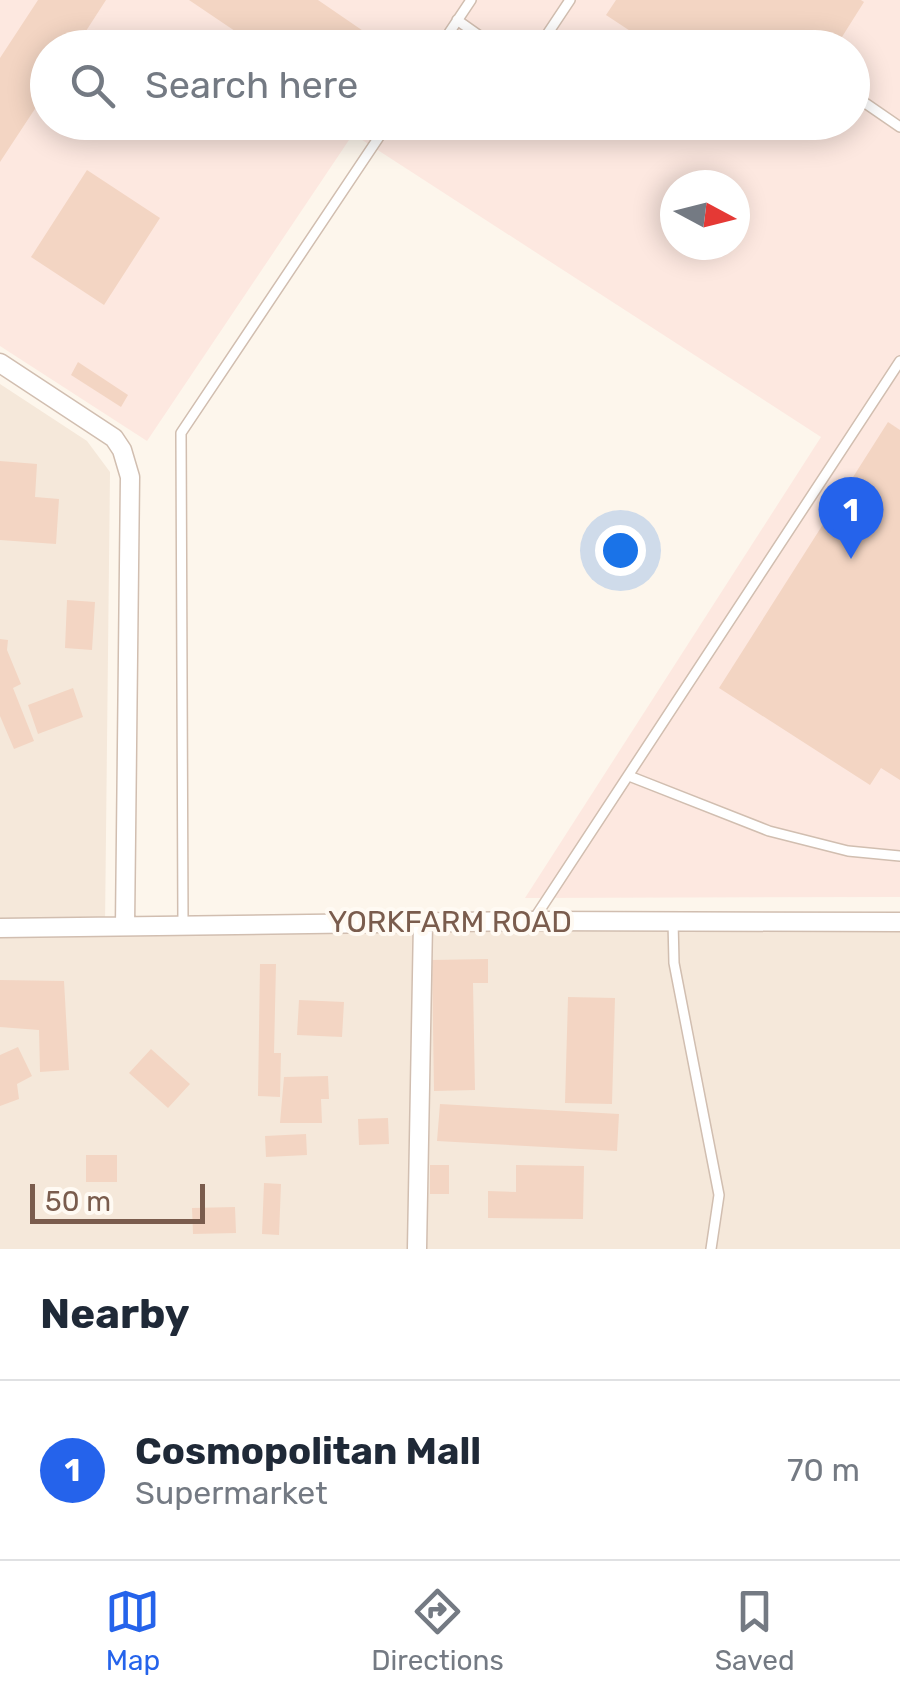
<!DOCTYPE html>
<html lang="en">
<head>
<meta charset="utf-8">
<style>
	body { margin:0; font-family:Rubik,sans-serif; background:#f2f2f3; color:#1f2937 }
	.compass { position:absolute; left:660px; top:170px; width:90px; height:90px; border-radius:50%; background:#fff; box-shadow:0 5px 25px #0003; rotate:97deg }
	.scale { position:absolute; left:30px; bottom:25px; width:175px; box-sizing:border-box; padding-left:10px; border:5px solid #7a5c4d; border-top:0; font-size:28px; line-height:35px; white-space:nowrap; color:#7a5c4d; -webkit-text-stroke:8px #fffaf3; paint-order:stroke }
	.you { position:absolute; left:620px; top:550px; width:35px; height:35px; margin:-25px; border:8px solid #fff; border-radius:50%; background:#1a73e8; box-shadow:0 0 0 15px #1a73e833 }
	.badge { display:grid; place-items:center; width:65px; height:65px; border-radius:50%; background:#2563eb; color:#fff; font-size:32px; font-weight:700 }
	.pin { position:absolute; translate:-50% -82px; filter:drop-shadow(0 2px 5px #0008) }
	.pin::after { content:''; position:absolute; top:52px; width:35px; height:30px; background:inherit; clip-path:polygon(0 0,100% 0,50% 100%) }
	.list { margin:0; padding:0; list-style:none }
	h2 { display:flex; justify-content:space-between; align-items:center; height:130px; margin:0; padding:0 40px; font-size:42px }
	h2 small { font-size:32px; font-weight:400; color:#747a83 }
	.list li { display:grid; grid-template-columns:65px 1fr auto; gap:30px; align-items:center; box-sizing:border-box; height:180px; padding:0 40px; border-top:2px solid #e0e1e3 }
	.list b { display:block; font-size:38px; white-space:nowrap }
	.list p { margin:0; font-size:32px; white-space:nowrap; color:#747a83 }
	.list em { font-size:32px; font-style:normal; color:#747a83 }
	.icon { flex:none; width:55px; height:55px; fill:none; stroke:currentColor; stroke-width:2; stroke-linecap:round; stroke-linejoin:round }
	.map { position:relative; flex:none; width:900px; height:1249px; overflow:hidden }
	.search { position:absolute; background:#fff; box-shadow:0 5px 25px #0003; left:30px; right:30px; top:30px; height:110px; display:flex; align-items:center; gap:25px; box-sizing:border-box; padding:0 35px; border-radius:55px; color:#747a83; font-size:38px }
	.sheet { height:310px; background:#fff }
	nav { display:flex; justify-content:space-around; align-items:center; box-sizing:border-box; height:140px; border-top:2px solid #e0e1e3; background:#fff; font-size:28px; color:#747a83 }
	nav a { display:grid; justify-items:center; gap:5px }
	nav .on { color:#2563eb }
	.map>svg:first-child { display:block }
</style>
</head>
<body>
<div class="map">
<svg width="900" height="1249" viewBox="0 0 900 1249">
	<rect width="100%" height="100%" fill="#fdf6ec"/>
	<!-- residential -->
	<path fill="#f5e8da" d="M0 384 87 441 110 472 105 926 900 923V1249H0Z"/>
	<!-- commercial -->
	<path fill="#fde8e0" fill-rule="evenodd" d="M0 0H900V897L525 898 821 437 353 134 147 441 0 346ZM48 48H852V122H48ZM675 185H735V245H675Z"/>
	<!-- building -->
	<path fill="#f3d5c3" d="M38 0H106L75 48H48V89L0 162V58Z
		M189 0H318L388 48H260Z
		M616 0H861L864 2 835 48H656L606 15Z
		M87 170 160 218 104 305 31 257Z
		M78 362 128 395 121 407 71 375Z
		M888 422 900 430V780L881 768 870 785 719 688Z
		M0 461 37 464 35 497 59 499 56 544 0 540Z
		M67 600 95 602 92 650 65 648Z
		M0 639 8 640 7 650 21 684 13 688 34 741 14 749 0 716Z
		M73 688 83 717 38 734 28 705Z
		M488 959V983H473L475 1090 434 1091 432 960Z
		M260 964H276L274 1053H281L280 1097 258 1096Z
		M0 980 64 981 69 1070 40 1072 39 1030 0 1027Z
		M568 997 615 998 612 1104 565 1103Z
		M299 1000 344 1002 342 1037 297 1035Z
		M18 1047 32 1076 17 1084 19 1099 0 1106V1055Z
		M151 1049 190 1084 168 1108 129 1073Z
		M328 1076 329 1099H321L322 1123H280L284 1077Z
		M440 1104 619 1114 617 1151 437 1141Z
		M388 1118 389 1144 359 1145 358 1119Z
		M306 1134 307 1155 266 1157 265 1136Z
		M86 1155H117V1182H86Z
		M430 1165H449V1194H430Z
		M516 1165 584 1166 583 1219 488 1218V1191L516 1192Z
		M264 1183 281 1184 279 1235 262 1234Z
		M235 1207 236 1233 193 1234 192 1208Z"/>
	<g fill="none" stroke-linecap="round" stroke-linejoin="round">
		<!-- service casing -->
		<g stroke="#d1beb0" stroke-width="12">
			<path id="service" d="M457 20 491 44
				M439 48 471 0
				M538 48 570 0
				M852 94 900 127
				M629 776 769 831 848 851 900 856
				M534 919 900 361
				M673 921 674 963 719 1195 711 1249
				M183 924 181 433 389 122"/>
		</g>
		<!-- minor casing -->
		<g stroke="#d1beb0" stroke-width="21">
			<path id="minor" d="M0 363 114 438 122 450 130 477 125 926
				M0 928 532 921 900 922
				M417 1249 423 922"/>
		</g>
		<!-- service -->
		<use href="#service" stroke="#fff" stroke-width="9"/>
		<!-- minor -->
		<use href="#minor" stroke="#fff" stroke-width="18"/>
	</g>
	<g text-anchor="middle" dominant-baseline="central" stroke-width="8" stroke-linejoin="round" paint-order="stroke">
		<!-- street labels -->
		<g font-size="30" fill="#7a5c4d" stroke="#fffaf3">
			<text x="450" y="922">YORKFARM ROAD</text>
		</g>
	</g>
</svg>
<svg class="compass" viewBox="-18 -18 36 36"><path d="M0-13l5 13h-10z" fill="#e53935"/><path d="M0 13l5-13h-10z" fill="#747a83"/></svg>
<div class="scale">50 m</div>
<div class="you"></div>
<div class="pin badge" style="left:851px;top:559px">1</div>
<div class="search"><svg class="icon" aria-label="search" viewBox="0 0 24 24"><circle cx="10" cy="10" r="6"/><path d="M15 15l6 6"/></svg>Search here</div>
</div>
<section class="sheet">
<h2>Nearby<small></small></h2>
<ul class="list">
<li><span class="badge">1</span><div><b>Cosmopolitan Mall</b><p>Supermarket</p></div><em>70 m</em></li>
</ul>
</section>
<nav>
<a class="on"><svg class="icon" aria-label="map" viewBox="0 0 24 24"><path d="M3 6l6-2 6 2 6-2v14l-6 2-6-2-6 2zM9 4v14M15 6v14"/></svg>Map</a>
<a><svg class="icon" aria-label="directions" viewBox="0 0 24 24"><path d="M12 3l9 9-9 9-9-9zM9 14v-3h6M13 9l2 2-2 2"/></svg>Directions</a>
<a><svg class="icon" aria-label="saved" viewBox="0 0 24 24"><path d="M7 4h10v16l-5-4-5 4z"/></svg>Saved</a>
</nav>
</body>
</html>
